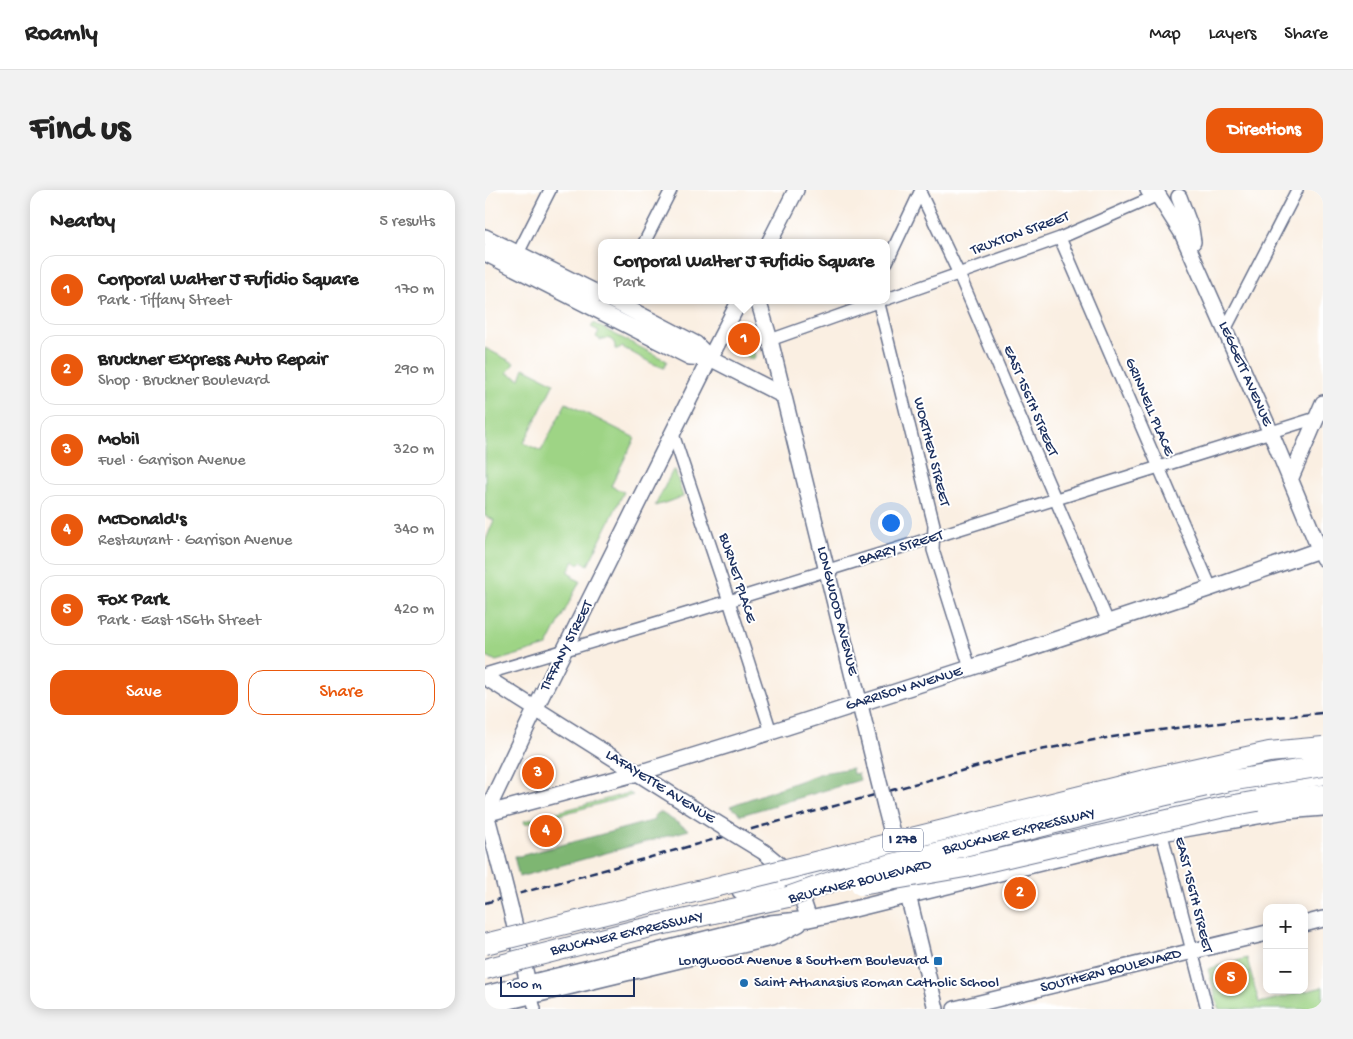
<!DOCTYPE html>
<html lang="en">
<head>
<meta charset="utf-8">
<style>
	body { margin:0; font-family:"Gochi Hand",sans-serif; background:#f2f2f2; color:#222 }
	.controls { position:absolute; right:15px; bottom:15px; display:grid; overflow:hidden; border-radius:10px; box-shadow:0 2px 12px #0003 }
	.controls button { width:45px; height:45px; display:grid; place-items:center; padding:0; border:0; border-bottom:1px solid #e0e0e0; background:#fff; color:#222; font:25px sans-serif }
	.scale { position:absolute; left:15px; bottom:12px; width:135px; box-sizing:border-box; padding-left:5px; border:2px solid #1b2f5e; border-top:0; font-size:14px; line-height:18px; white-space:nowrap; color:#1b2f5e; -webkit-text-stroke:4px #fff; paint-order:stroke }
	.you { position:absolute; left:405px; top:332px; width:18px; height:18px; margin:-12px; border:4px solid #fff; border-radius:50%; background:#1a73e8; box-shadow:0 0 0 8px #1a73e833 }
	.badge { display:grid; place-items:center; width:32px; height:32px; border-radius:50%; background:#ea580c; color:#fff; font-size:16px; font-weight:700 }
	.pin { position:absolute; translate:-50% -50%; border:2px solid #fff; box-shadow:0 1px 5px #0006 }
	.popup { position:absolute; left:113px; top:49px; width:292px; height:65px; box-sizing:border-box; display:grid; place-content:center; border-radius:10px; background:#fff; filter:drop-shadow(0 1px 4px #0005); font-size:16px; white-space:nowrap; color:#767676 }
	.popup b { font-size:19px; color:#222 }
	.popup::after { content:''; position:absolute; left:50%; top:100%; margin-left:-10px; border:10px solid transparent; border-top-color:#fff }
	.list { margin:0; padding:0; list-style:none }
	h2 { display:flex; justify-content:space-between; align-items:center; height:65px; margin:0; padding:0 20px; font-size:21px }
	h2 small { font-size:16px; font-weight:400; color:#767676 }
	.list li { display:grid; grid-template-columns:32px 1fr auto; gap:15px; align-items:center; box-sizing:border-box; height:70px; margin:0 10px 10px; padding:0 10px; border:1px solid #e0e0e0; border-radius:15px }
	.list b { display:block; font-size:19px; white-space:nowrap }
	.list p { margin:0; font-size:16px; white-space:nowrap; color:#767676 }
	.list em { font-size:16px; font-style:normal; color:#767676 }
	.actions { display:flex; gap:10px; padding:15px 20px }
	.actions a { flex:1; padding:11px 0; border:1px solid #ea580c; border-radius:15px; text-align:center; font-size:18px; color:#ea580c }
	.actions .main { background:#ea580c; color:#fff }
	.map { position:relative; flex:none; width:838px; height:819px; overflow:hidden; border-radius:15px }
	header { display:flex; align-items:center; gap:30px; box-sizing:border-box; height:70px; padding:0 25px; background:#fff; border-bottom:1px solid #e0e0e0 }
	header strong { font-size:24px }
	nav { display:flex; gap:28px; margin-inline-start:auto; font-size:18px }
	.intro { display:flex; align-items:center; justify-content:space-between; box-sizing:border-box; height:120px; padding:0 30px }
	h1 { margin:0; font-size:35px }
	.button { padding:12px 22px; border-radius:15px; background:#ea580c; color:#fff; font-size:18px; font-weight:700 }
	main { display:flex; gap:30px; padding:0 30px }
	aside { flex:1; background:#fff; border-radius:15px; box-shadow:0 2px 12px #0003 }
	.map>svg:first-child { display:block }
</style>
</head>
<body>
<header>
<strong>Roamly</strong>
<nav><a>Map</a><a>Layers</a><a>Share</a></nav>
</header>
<div class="intro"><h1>Find us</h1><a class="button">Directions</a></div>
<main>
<aside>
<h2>Nearby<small>5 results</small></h2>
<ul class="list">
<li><span class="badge">1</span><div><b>Corporal Walter J Fufidio Square</b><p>Park · Tiffany Street</p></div><em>170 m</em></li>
<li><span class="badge">2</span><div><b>Bruckner Express Auto Repair</b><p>Shop · Bruckner Boulevard</p></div><em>290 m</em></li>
<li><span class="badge">3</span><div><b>Mobil</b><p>Fuel · Garrison Avenue</p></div><em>320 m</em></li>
<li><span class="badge">4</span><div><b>McDonald's</b><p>Restaurant · Garrison Avenue</p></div><em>340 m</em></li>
<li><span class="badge">5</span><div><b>Fox Park</b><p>Park · East 156th Street</p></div><em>420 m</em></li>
</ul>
<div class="actions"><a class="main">Save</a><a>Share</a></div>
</aside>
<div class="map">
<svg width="838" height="819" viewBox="0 0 838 819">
	<rect width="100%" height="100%" fill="#fff"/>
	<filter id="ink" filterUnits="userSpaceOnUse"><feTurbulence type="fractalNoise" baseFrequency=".02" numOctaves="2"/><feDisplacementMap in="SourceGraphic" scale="10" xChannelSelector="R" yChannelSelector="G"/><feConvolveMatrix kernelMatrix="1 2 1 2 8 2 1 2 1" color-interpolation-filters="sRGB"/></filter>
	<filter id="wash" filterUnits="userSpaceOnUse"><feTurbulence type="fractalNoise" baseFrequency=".0096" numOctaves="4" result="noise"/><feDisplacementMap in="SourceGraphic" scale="20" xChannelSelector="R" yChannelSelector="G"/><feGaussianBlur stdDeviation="1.12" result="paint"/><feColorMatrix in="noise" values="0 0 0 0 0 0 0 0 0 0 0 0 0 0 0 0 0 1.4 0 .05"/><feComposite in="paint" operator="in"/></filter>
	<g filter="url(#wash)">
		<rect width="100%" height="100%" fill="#faefe2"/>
		<!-- green -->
		<path fill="#9ed485" stroke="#5c8272" d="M108 133 182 171 179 178 166 173 137 157 135 159H130C131 150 123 146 116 150L111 147 114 141 106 137Z
			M259 135 262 136 263 139 270 167 268 170 247 160 257 138Z
			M0 158 29 173 22 183 35 189 39 178 69 193 39 253 56 261 81 213 150 248 126 296 139 302 103 375 96 371 94 374 89 371 83 382 88 385 87 387 95 391 62 456 11 471 0 465V352L9 330 0 326Z
			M188 280H190L198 307 170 316Z
			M144 603 148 605 40 634 39 631Z
			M762 768 774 813 838 797V819H734L723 779Z"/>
		<!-- forest -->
		<path fill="#7eb672" stroke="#4c7268" d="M367 578 368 584 373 583 375 590 256 625 245 616 337 583Z
			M175 622 204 640 34 687 29 666H35L170 630 169 626Z"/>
	</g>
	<g filter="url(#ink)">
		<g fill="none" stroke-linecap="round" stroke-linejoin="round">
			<!-- street casing -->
			<g stroke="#69728c" stroke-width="14">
				<path id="street" d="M435 2 473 82 623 432
					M575 48 726 398
					M159 53 186 0
					M29 71 65 0
					M402 72 436 0
					M402 109 575 48 673 5 674 2
					M393 110 449 335 448 360 485 478
					M740 140 812 0
					M285 150 398 110
					M188 244 244 411 286 542
					M0 484 244 411 831 228
					M675 637 722 819
					M46 805 50 819"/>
			</g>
			<!-- secondary casing -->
			<g stroke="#69728c" stroke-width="18">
				<path id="secondary" d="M663 0 673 5 697 43 786 243 838 368
					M694 7 706 39 708 52
					M0 47 116 105
					M284 53 311 0
					M0 63 205 167 225 168
					M127 110 211 154 225 168 299 206
					M273 110 285 150 390 576
					M805 290 838 213
					M0 487 230 632
					M743 582 791 572 836 567
					M400 616 412 662
					M0 624 153 583 286 542 485 478 726 398 834 360
					M518 658 671 620 766 598 838 587
					M415 661 536 631
					M279 662 310 688 324 729
					M13 669 1 623 57 505 225 168 255 110
					M421 697 451 819
					M255 701 388 668
					M26 720 45 802
					M819 734 838 729
					M0 804 285 733 324 729 353 723 677 643 801 621 838 618
					M0 817 286 748 314 734
					M470 819 782 743"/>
			</g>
			<!-- highway casing -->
			<g stroke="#69728c" stroke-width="22">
				<path id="highway" d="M772 611 838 605
					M238 721 303 707"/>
			</g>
			<!-- street -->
			<use href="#street" stroke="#fff" stroke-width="11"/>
			<!-- secondary -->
			<use href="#secondary" stroke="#fff" stroke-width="15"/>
			<!-- highway -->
			<use href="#highway" stroke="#fff" stroke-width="20"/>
			<!-- rail -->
			<path stroke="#1b2f5e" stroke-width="2.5" stroke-dasharray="8 4" stroke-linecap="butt" d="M0 713 537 564C637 542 736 532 838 523"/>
			<!-- secondary-bridge casing -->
			<g stroke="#69728c" stroke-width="18" stroke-linecap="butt">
				<path id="secondary-bridge" d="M390 576 400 616
					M230 632 279 662
					M13 669 26 720"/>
			</g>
			<!-- highway-bridge casing -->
			<g stroke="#69728c" stroke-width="22" stroke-linecap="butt">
				<path id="highway-bridge" d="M376 695 480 677 739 617 772 611
					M303 707 368 684 677 606 744 591 838 576
					M0 754 676 586 784 562 838 557
					M0 779 148 741 238 721"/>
			</g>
			<!-- secondary-bridge -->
			<use href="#secondary-bridge" stroke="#fff" stroke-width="15"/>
			<!-- highway-bridge -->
			<use href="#highway-bridge" stroke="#fff" stroke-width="20"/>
		</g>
	</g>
	<!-- markers -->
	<g fill="#1f6fb2" stroke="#fff" stroke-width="2">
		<rect x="448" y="766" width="10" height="10" rx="2.5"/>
		<circle cx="259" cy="793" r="5"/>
	</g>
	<g text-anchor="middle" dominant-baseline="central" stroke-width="4" stroke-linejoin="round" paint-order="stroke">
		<!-- shield labels -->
		<rect fill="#fff" stroke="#5f6d8e" stroke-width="1" x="398" y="638.5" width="40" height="23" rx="4"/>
		<g font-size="14" font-weight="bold" fill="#1b2f5e">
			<text x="418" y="650">I 278</text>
		</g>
		<!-- street labels -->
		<g font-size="15" fill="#1b2f5e" stroke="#fff">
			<text transform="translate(535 44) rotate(-20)">TRUXTON STREET</text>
			<text transform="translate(760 184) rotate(66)">LEGGETT AVENUE</text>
			<text transform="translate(545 211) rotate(67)">EAST 156TH STREET</text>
			<text transform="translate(664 217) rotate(67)">GRINNELL PLACE</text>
			<text transform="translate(446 262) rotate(76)">WORTHEN STREET</text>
			<text transform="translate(416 358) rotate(-17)">BARRY STREET</text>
			<text transform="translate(252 388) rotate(72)">BURNET PLACE</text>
			<text transform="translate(352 421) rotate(76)">LONGWOOD AVENUE</text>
			<text transform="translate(82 456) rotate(-63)">TIFFANY STREET</text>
			<text transform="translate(419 499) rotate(-17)">GARRISON AVENUE</text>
			<text transform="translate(175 597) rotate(32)">LAFAYETTE AVENUE</text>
			<text transform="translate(534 642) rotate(-14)">BRUCKNER EXPRESSWAY</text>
			<text transform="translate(375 692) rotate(-14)">BRUCKNER BOULEVARD</text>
			<text transform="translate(708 705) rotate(76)">EAST 156TH STREET</text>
			<text transform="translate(142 744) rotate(-13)">BRUCKNER EXPRESSWAY</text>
			<text transform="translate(626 781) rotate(-14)">SOUTHERN BOULEVARD</text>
		</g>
		<!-- poi labels -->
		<g font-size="15" fill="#1b2f5e" stroke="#fff" text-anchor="end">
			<text x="443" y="771">Longwood Avenue &amp; Southern Boulevard</text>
			<text x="269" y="793" text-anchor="start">Saint Athanasius Roman Catholic School</text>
		</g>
	</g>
</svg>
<div class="controls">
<button>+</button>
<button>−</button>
</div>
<div class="scale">100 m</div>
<div class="you"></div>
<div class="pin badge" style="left:259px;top:149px">1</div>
<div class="popup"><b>Corporal Walter J Fufidio Square</b>Park</div>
<div class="pin badge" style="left:535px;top:703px">2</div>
<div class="pin badge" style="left:53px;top:583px">3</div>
<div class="pin badge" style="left:61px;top:641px">4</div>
<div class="pin badge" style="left:746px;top:788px">5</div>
</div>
</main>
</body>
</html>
